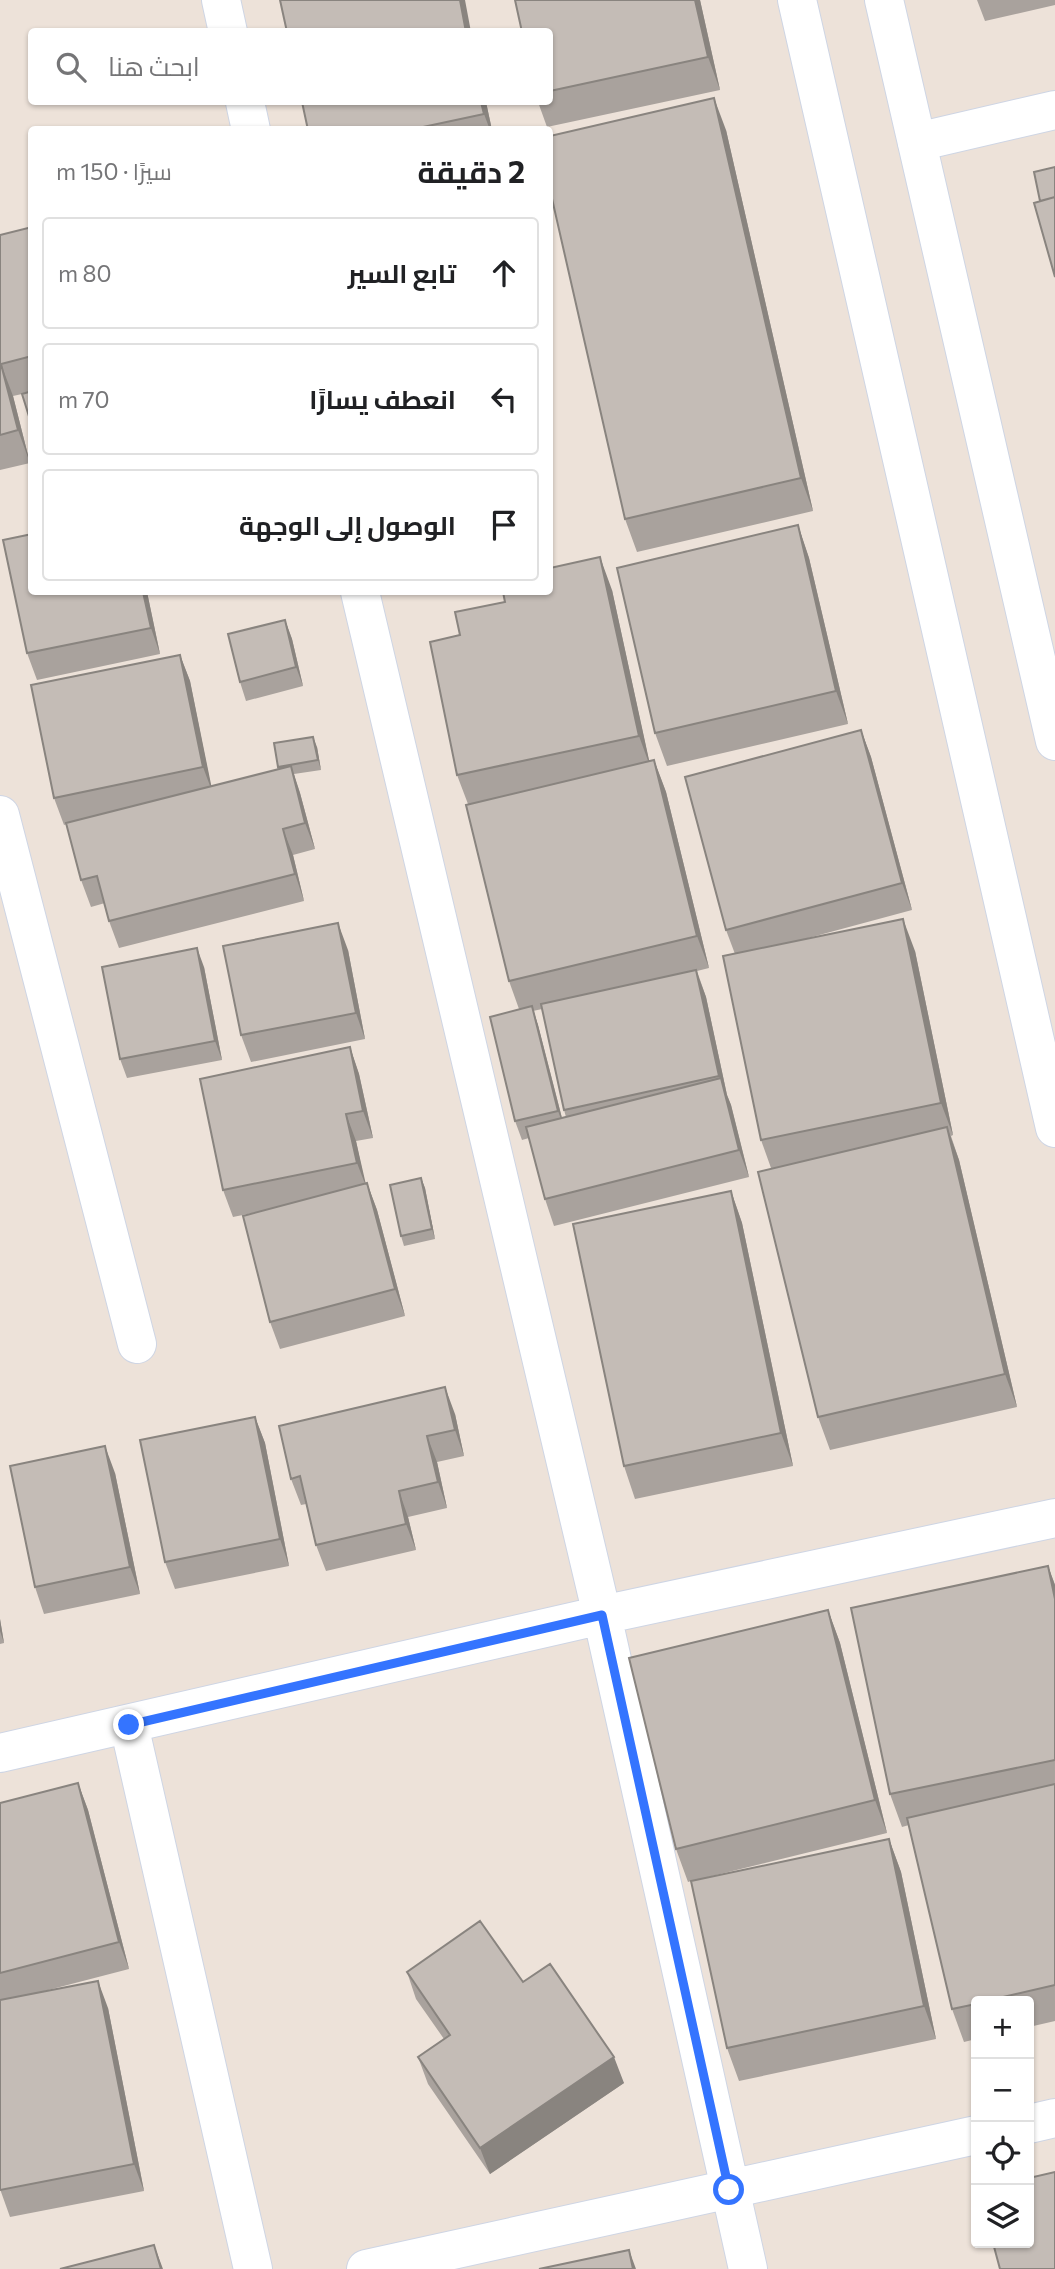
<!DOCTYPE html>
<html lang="ar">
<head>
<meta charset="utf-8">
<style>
	body { margin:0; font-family:Commissioner,Cairo,sans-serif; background:#f6f6f6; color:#202124; direction:rtl }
	.controls { position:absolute; right:21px; bottom:21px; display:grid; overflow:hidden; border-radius:7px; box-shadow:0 2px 5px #0004 }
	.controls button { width:63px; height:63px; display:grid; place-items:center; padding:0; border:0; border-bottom:2px solid #e0e0e0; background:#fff; color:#202124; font:35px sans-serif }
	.stop { position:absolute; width:21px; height:21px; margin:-16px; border:5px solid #3474ff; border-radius:50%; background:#fff }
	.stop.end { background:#3474ff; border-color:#fff; box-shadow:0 2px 7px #0008 }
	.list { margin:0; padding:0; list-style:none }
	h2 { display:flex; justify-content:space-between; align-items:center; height:91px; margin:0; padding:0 28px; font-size:30px }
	h2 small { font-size:23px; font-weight:400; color:#757577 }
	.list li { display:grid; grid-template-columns:46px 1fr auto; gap:21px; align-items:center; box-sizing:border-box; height:112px; margin:0 14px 14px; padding:0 14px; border:2px solid #e0e0e0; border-radius:7px }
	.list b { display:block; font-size:26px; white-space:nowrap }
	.list em { font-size:23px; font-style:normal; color:#757577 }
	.icon { flex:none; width:38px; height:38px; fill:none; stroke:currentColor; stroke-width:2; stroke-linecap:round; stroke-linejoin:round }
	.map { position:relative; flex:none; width:1055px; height:2269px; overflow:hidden; direction:ltr }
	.search { position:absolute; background:#fff; box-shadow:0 2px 5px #0004; left:28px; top:28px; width:525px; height:77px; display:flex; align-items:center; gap:18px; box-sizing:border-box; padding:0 24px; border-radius:7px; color:#757577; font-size:26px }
	.panel { position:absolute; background:#fff; box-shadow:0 2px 5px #0004; left:28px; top:126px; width:525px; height:469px; border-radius:7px; direction:rtl }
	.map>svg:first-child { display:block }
</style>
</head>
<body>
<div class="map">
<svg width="1055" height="2269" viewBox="0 0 1055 2269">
	<rect width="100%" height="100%" fill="#ede2d9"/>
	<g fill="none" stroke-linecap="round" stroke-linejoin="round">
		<!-- street casing -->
		<g stroke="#ced5e4" stroke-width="40">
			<path id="street" d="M221 0 228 32
				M245 102 251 130
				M917 142 1055 110
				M360 592 602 1615 748 2269
				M0 815 137 1344
				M129 1725 253 2269
				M0 1753 602 1615 1055 1518
				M1029 2124 1055 2118
				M366 2269 976 2135"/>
		</g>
		<!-- secondary casing -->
		<g stroke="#ced5e4" stroke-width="40">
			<path id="secondary" d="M797 0 1055 1128
				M884 0 1055 741"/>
		</g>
		<!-- street -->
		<use href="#street" stroke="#fff" stroke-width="38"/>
		<!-- secondary -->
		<use href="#secondary" stroke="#fff" stroke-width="38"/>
	</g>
	<!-- wall -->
	<path fill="#a9a29d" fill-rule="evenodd" d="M700 0 720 90 547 127 538 102H550V32Z
		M977 0H1055V5L985 21Z
		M486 102 492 130H308Z
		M726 130 813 511 637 552 625 519Z
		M32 227V426L22 394 13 396 30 463 0 470V235Z
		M798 525 809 558 848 724 667 766 655 733Z
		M612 590 649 761 654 760 666 792 709 968 697 971 706 997 727 1095 731 1105 749 1177 554 1226 545 1199 529 1138 522 1140 515 1121 519 1009 509 981 468 804 457 775 460 635ZM542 1009 564 1110 566 1117 562 1118 538 1025 533 1011Z
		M147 592 160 654 37 680 27 653Z
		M409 592H424L410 595Z
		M285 620 292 639 303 686 246 701 240 682Z
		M180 655 190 681 211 787 279 769 278 767 317 747 321 770 294 774 300 793 315 849 293 855 304 901 119 948 109 921 105 903 91 907 81 880 67 824 64 825 54 798Z
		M861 730 871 757 912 910 797 941 915 951 953 1135 951 1136 959 1160 1017 1407 830 1450 818 1417 771 1168 761 1140 735 954 726 930Z
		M348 950 365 1039 251 1062 241 1035Z
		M204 967 222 1060 127 1078 120 1059Z
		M350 1047 359 1074 373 1138 356 1141 365 1184 367 1183 377 1210 405 1316 280 1349 270 1322 271 1209 233 1217 223 1190Z
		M421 1178 425 1188 435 1239 404 1246 401 1236Z
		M731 1191 742 1223 793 1466 635 1499 624 1466Z
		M455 1414 464 1456 437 1462 447 1508 408 1517 416 1550 326 1571 316 1545 306 1504 301 1505 291 1479Z
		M255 1417 265 1443 289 1566 175 1589 165 1562Z
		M115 1473 140 1594 44 1614 35 1587Z
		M1048 1566 1055 1585V2021L1029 2027V2001H976V2039L964 2042 952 2009 909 1825 902 1827 890 1794Z
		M828 1610 840 1643 887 1833 708 1877 889 1839 901 1872 936 2039 739 2081 727 2048 691 1881 688 1882 676 1849Z
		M0 1619 4 1643 0 1644Z
		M78 1783 88 1810 129 1969 29 1995 108 2008 144 2191 10 2217 0 2189V1803Z
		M407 1972 523 1982 624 2083 490 2174 428 2084 418 2057 444 2039 416 1999Z"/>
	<!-- shaded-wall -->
	<path fill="#89847f" d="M460 0H465L471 32H466Z
		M695 0H700L720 90 708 57Z
		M714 98 726 130 813 511 801 478Z
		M481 102H486L492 130H490L484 114Z
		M1 364 13 396 30 463 18 430Z
		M798 525 809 558 848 724 836 691Z
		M600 557 612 590 651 769 639 736Z
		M143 592H147L160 654 151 628Z
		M285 620 292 639 303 686 296 667Z
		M180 655 190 681 213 794 203 767Z
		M861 730 871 757 912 910 902 883Z
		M313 737 317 747 321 770 318 760Z
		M654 760 666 792 709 968 697 936Z
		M291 766 300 793 315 849 305 823Z
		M283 829 293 855 304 901 295 874Z
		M903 919 915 951 953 1135 941 1103Z
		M338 923 348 950 365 1039 356 1013Z
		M197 948 204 967 222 1060 215 1041Z
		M696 970 706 997 727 1095 731 1105 749 1177 739 1150 724 1089 719 1076Z
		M532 1006 538 1025 565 1130 558 1111Z
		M350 1047 359 1074 373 1138 363 1111Z
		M346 1114 356 1141 367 1189 357 1163Z
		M947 1127 959 1160 1017 1407 1005 1374Z
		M421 1178 425 1188 435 1239 432 1229Z
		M367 1183 377 1210 405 1316 395 1289Z
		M731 1191 742 1223 793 1466 781 1433Z
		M445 1387 455 1414 464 1456 455 1430Z
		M255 1417 265 1443 289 1566 280 1539Z
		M427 1436 437 1462 447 1508 438 1482Z
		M105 1446 115 1473 140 1594 130 1567Z
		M399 1491 408 1517 416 1550 406 1524Z
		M1048 1566 1055 1585V1599Z
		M828 1610 840 1643 887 1833 875 1800Z
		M0 1619 4 1643 0 1631Z
		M78 1783 88 1810 129 1969 119 1942Z
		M889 1839 901 1872 936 2039 924 2006Z
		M98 1981 108 2008 144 2191 134 2164Z
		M614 2057 624 2083 490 2174 480 2148Z
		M154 2245 163 2269H161Z
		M629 2250 636 2269H633Z"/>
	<!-- building -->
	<path fill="#c4bcb6" stroke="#89847f" stroke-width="2" d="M280 0H460L466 32H287Z
		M515 0H695L708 57 550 91V32H522Z
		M714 98 801 478 625 519 550 190V136Z
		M302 102H481L484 114 409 130H308Z
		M1055 167V197L1040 201 1034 172Z
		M1055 197V277L1034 203Z
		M32 227V356L1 364 18 430 0 435V235Z
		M32 391V426L22 394Z
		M798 525 836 691 655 733 617 568Z
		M32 534V592H143L151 628 27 653 3 540Z
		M600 557 639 736 457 775 430 642 460 635 455 612 505 602 503 592H550V568Z
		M285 620 296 667 240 682 228 634Z
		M180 655 203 767 54 798 31 685Z
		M861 730 902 883 726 930 685 777Z
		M313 737 318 760 278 767 274 743Z
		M654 760 697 936 509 981 466 805Z
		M291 766 305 823 283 829 295 874 109 921 97 876 81 880 66 823Z
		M903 919 941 1103 761 1140 723 956Z
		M338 923 356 1013 241 1035 223 946Z
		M197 948 215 1041 120 1059 102 967Z
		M696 970 719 1076 564 1110 541 1004Z
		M532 1006 558 1111 515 1121 490 1017Z
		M350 1047 363 1111 346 1114 357 1163 223 1190 200 1079Z
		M721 1078 739 1150 545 1199 526 1127Z
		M947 1127 1005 1374 818 1417 758 1172Z
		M421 1178 432 1229 401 1236 390 1185Z
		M367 1183 395 1289 270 1322 243 1216Z
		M731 1191 781 1433 624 1466 573 1224Z
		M445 1387 455 1430 427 1436 438 1482 399 1491 406 1524 316 1545 300 1476 291 1479 279 1426Z
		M255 1417 280 1539 165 1562 140 1440Z
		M105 1446 130 1567 35 1587 10 1466Z
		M1048 1566 1055 1599V1760L890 1794 851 1608Z
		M828 1610 875 1800 676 1849 629 1658Z
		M78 1783 119 1942 0 1973V1803Z
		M1055 1784V1985L986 2001H976V2004L952 2009 907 1818Z
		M889 1839 924 2006 727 2048 691 1881Z
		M480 1921 523 1982 550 1964 614 2057 480 2148 418 2057 450 2035 407 1972Z
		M98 1981 134 2164 0 2190V2000Z
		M1055 2172V2269H1000L993 2243H1029V2178Z
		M154 2245 161 2269H60Z
		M629 2250 633 2269H539Z"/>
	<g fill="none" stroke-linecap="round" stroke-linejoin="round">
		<!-- route -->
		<path stroke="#3474ff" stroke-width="9" d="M129 1725 602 1615 729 2190"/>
	</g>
</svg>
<div class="controls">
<button>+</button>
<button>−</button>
<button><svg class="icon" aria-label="locate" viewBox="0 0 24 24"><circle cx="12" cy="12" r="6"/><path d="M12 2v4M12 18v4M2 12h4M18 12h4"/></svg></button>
<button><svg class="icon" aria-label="layers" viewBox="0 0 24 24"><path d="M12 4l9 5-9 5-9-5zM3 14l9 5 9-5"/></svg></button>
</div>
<div class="stop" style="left:729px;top:2190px"></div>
<div class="stop end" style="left:129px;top:1725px"></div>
<div class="search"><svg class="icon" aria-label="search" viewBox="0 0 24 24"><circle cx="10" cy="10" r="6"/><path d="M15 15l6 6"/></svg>ابحث هنا</div>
<section class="panel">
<h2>2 دقيقة<small>سيرًا · 150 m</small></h2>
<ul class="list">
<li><svg class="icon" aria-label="ahead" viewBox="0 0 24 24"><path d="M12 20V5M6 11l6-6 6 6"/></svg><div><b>تابع السير</b></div><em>80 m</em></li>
<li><svg class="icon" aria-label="left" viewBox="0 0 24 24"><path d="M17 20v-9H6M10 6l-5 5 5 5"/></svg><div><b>انعطف يسارًا</b></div><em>70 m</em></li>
<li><svg class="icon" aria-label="arrive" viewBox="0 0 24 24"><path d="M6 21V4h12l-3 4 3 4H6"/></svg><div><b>الوصول إلى الوجهة</b></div></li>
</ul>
</section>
</div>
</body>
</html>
